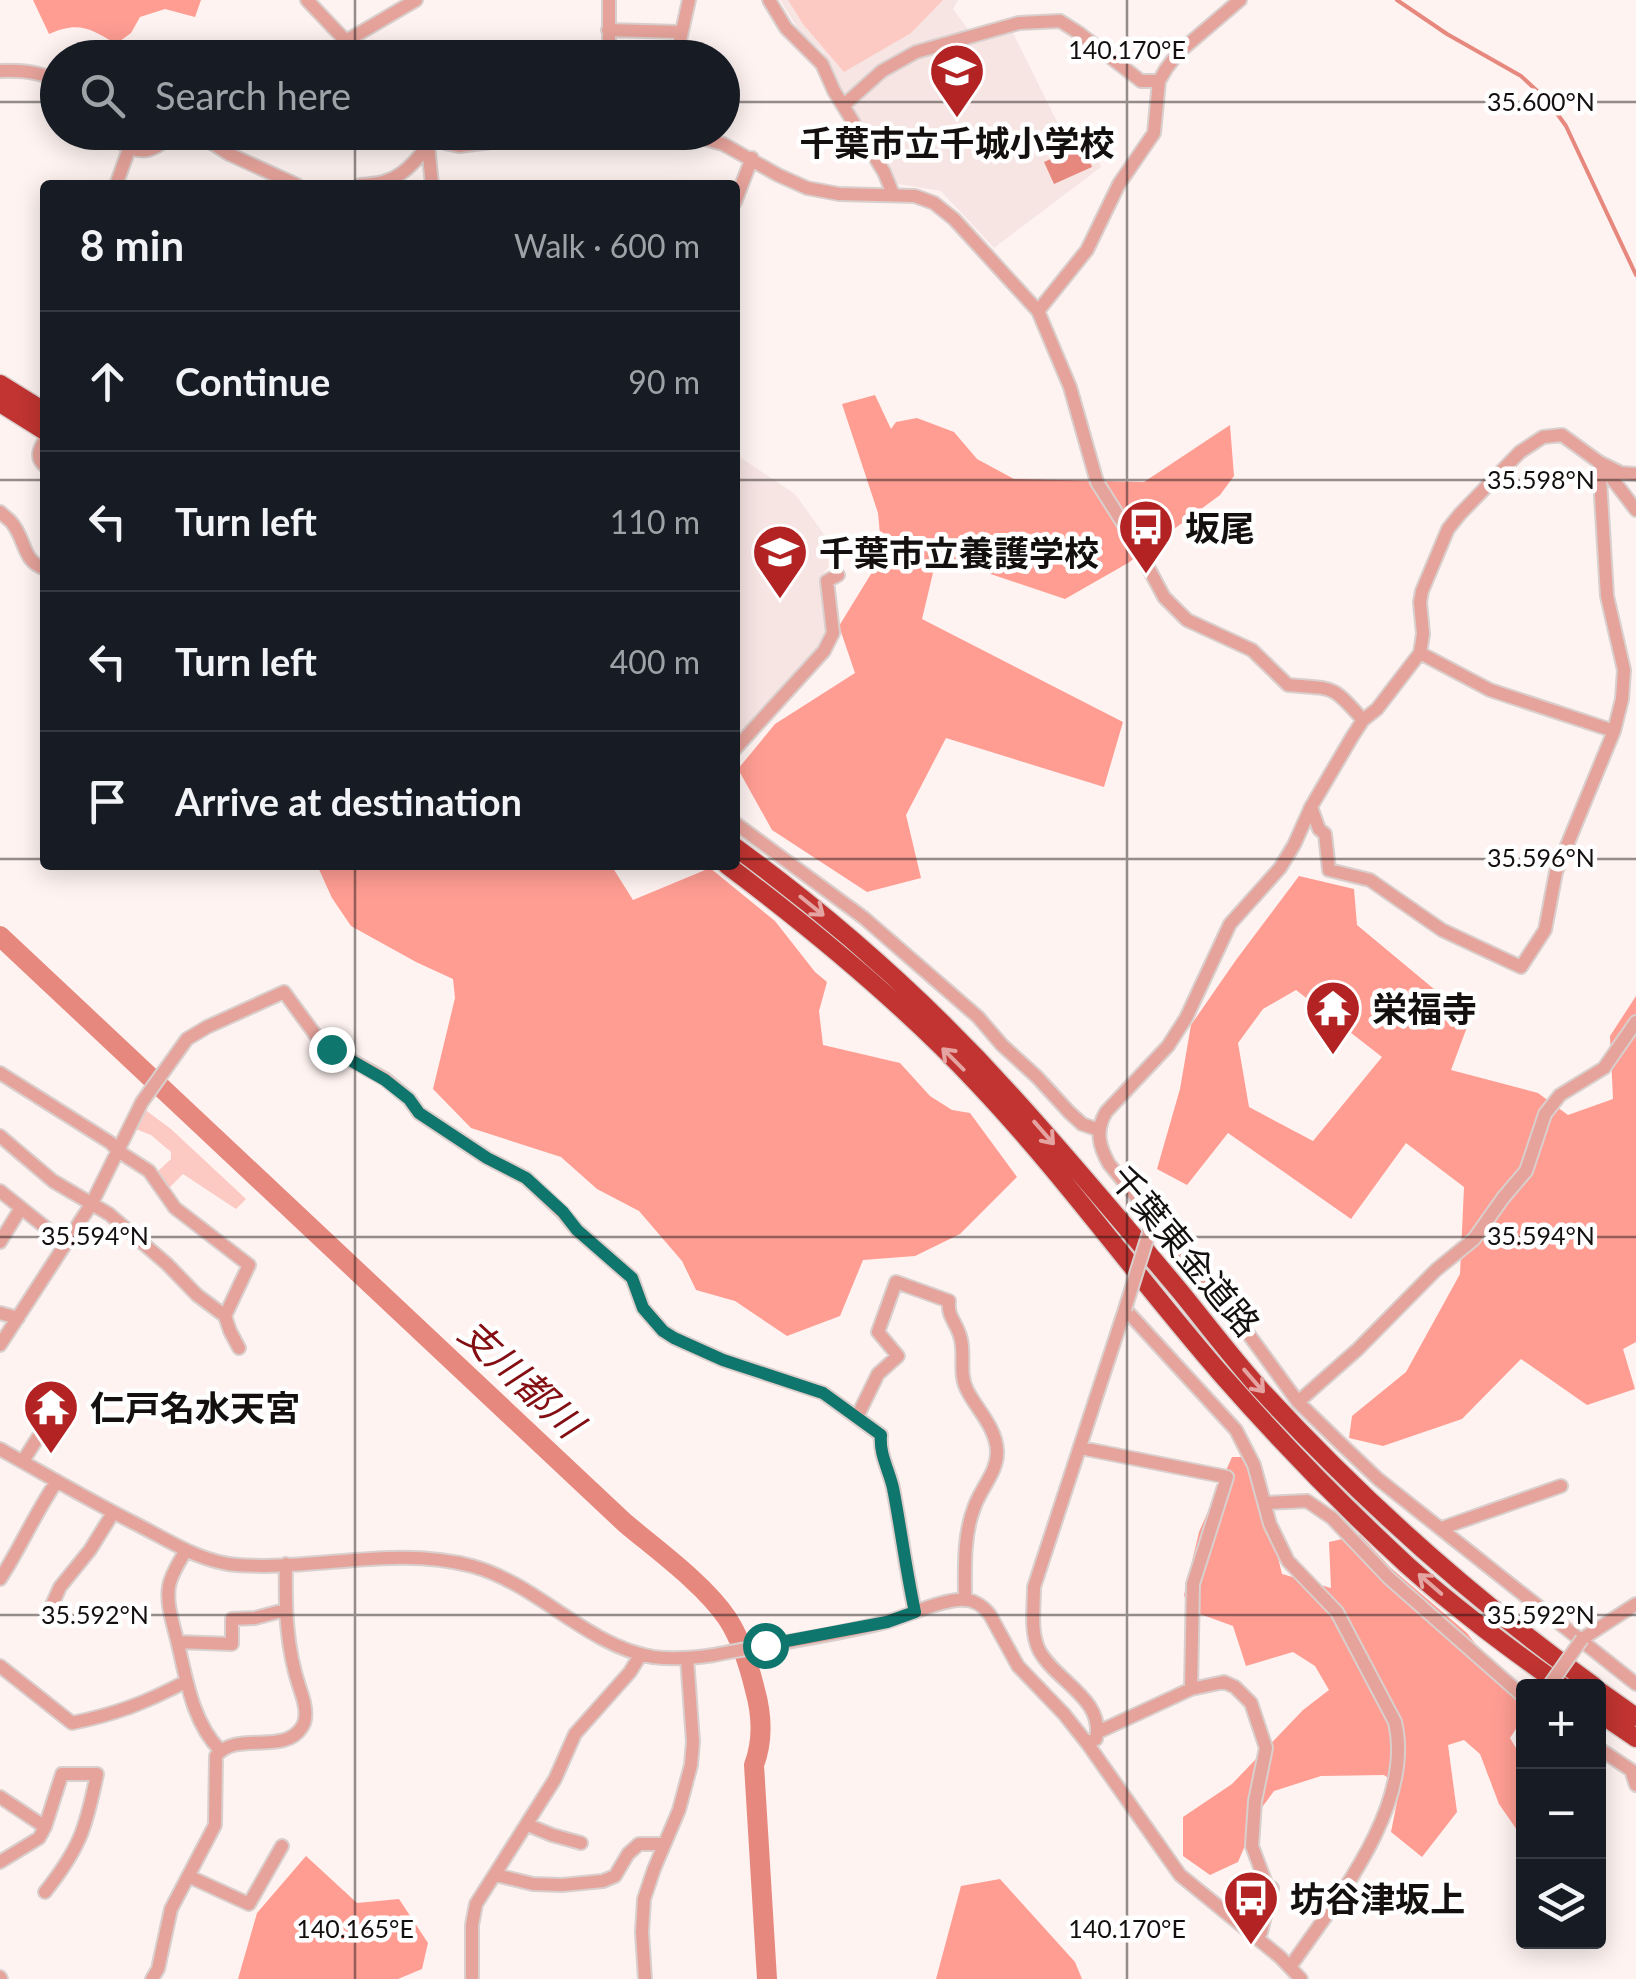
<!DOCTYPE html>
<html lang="en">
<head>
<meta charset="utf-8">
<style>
	body { margin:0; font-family:Lato,"Noto Sans JP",sans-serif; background:#242831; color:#f1f3f6 }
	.controls { position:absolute; right:30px; bottom:30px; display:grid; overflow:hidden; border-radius:10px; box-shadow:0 5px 25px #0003 }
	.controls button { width:90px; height:90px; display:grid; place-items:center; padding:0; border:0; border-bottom:2px solid #363941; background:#171b24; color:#f1f3f6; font:50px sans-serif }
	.stop { position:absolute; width:30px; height:30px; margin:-22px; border:8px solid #0f766e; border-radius:50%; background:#fff }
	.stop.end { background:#0f766e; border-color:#fff; box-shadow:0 2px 10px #0008 }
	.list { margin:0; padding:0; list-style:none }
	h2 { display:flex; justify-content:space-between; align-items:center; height:130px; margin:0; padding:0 40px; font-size:42px }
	h2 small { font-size:32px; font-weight:400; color:#9ea1a6 }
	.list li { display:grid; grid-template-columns:65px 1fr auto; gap:30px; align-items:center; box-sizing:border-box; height:140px; padding:0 40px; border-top:2px solid #363941 }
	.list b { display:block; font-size:38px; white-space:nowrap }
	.list em { font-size:32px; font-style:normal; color:#9ea1a6 }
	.icon { flex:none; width:55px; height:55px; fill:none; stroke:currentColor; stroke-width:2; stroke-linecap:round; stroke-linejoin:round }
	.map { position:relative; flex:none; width:1636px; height:1979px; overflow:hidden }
	.search { position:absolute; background:#171b24; box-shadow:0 5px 25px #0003; left:40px; top:40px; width:700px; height:110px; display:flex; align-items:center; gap:25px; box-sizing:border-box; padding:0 35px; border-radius:55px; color:#9ea1a6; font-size:38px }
	.panel { position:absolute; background:#171b24; box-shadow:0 5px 25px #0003; left:40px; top:180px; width:700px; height:690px; border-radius:10px }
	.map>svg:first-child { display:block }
</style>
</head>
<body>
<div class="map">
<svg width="1636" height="1979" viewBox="0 0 1636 1979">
	<rect width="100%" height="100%" fill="#fef3f1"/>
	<!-- built -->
	<path fill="#f7e5e3" d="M780 0H958L953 9 970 32 1009 25 1067 142 1087 135 1101 167 994 248 941 191 892 183 849 106 823 52 800 32Z
		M735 454 795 494 828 540 829 566 823 574 829 628 802 671 735 741Z"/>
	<!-- green -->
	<path fill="#fdc9c3" d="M788 0H943L911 33 844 72 803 24Z
		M144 1109 171 1129 246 1199 236 1209 183 1174 167 1190 157 1172 171 1159V1152L151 1135 133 1128Z"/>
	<!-- forest -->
	<path fill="#ff9d93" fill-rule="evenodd" d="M33 0H201L195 17 165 9 140 17 131 33 116 44C90 28 78 21 49 34Z
		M875 395 891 429 896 422 917 418 954 432 977 459 1014 479 1144 482 1230 425 1234 476 1220 495 1128 563 1065 599 937 556 922 619 1123 722 1104 787 946 738 906 815 921 878 867 892 772 830 738 769 775 724 855 673 839 626 882 556 878 513 842 404Z
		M317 865H611L633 900 710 868 775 921 815 972 827 982 819 1011 823 1045 900 1063 930 1096 952 1110 970 1113 1017 1177 960 1234 915 1256 863 1260 840 1316 787 1336 735 1301 696 1290 682 1261 639 1211 597 1189 561 1157 471 1128 433 1089 455 998 453 979 416 962 351 926 332 898Z
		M1299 876 1354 889 1357 925 1470 1019 1451 1070 1538 1093 1568 1115 1613 1099 1610 1036 1636 996V1342L1623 1349 1635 1389 1587 1405 1521 1359 1462 1419 1383 1446 1349 1438 1352 1416 1406 1372 1460 1274 1464 1187 1406 1143 1351 1219 1228 1133 1187 1185 1157 1169 1180 1089 1191 1025 1236 960ZM1296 990 1382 1057 1313 1141 1249 1107 1238 1043 1263 1009Z
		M1232 1457H1254L1282 1574 1331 1588 1329 1542 1360 1535 1391 1568 1467 1633 1523 1706V1718L1510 1738 1523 1760V1831L1517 1830 1499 1804 1480 1754 1464 1740 1448 1745 1457 1812 1422 1857 1391 1832 1400 1787 1384 1775 1321 1776 1274 1791 1260 1810 1238 1862 1210 1875 1183 1856V1817L1232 1784 1303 1710 1329 1690 1315 1666 1293 1652 1246 1666 1233 1626 1189 1610 1184 1595 1199 1532Z
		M306 1856 357 1903 399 1899 428 1943 422 1969 398 1979H238L257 1913Z
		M1000 1879 1075 1962 1082 1979H936L961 1886Z"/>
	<!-- water -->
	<path fill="#e7887e" d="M1083 145 1092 167 1054 184 1044 162Z"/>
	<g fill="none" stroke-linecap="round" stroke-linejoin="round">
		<!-- stream -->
		<path stroke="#e7887e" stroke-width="4" d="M1397 0 1447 34 1521 76 1548 101 1566 126 1636 275"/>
		<!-- river -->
		<path stroke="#e7887e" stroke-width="20" d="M0 936 625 1523C657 1550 704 1584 727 1618 741 1639 749 1665 755 1690 762 1715 763 1741 754 1765L767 1979"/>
		<!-- minor casing -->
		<g stroke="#d9cfcd" stroke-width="16">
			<path id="minor" d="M307 0 345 40 374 58
				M769 0 786 28 822 64 834 91 884 172 893 194
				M608 30 680 32
				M317 58 416 0
				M609 58V0
				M676 58 689 0
				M0 71C19 70 41 71 58 82
				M844 105 882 71 916 52 1019 23 1060 21 1079 33 1141 81H1159
				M109 132C131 155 151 158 173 132
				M194 132 229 154 297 185
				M432 132 445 143 459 146 571 132
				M679 132 723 144 778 175 807 188 839 194 915 196 934 203 954 219 1038 311 1070 387 1097 482 1133 539 1164 597 1187 620 1252 650 1288 685C1335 689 1331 684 1363 720
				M428 145 432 185
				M116 185 129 149
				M360 185C369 184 378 184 386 181 406 175 426 152 432 133
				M735 202 752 158
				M1038 311 1087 250 1119 184 1154 133 1159 81 1166 69 1178 53 1240 0
				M45 440C39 449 35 458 45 466
				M1601 464 1636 510
				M1636 474 1621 473 1599 462 1562 435 1543 437 1520 452 1460 514 1448 529 1422 591 1420 602 1423 634 1420 653 1377 709 1363 720 1352 737 1311 807 1294 845 1280 868 1230 924 1186 1018 1168 1046 1106 1112C1095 1131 1099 1146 1109 1164L1244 1328 1298 1402 1339 1442 1378 1479 1636 1684
				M0 512C1 513 12 522 12 523 26 540 22 561 45 569
				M1420 653 1490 690 1614 731
				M735 749 824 651 833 633 827 581 838 575
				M1311 807 1319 829 1325 834 1329 870 1370 880 1442 930 1521 967 1545 930 1556 872 1614 731 1622 699 1624 670 1607 596 1599 462
				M735 823 864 918 978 1017 1002 1045 1037 1077 1069 1112 1082 1124 1099 1130
				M0 1073 111 1143 118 1151 149 1171 175 1208 249 1265 225 1316
				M0 1136 53 1181 109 1214 167 1264 197 1295 225 1316 230 1331 239 1348
				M0 1191 65 1243
				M0 1242 21 1208
				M0 1313 18 1318
				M0 1345 92 1203 142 1102 187 1039 207 1027 284 992 317 1037 331 1049 385 1079 409 1099 419 1113 487 1158 526 1178 563 1213 577 1230 632 1278 643 1308 663 1331 674 1338 723 1360 823 1393 881 1435C879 1454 889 1470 893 1488 901 1529 906 1571 915 1612
				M1298 1402 1358 1349 1436 1270 1474 1239 1503 1198 1526 1171 1545 1114 1560 1095 1604 1068 1636 1022
				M857 1417 878 1374 898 1356 878 1332 896 1282 949 1301C947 1316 956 1322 960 1336 966 1353 958 1373 967 1390 977 1410 996 1427 997 1451 998 1472 980 1489 974 1508 963 1536 965 1571 965 1600
				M1081 1448 1227 1477 1193 1584 1191 1689
				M0 1449C46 1475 92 1502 140 1526 171 1542 201 1562 237 1565 315 1571 395 1545 472 1566 538 1584 585 1645 653 1657 674 1660 694 1658 714 1655 770 1644 827 1637 882 1623 907 1617 930 1603 957 1600 970 1598 982 1604 990 1615L1018 1666 1064 1714 1087 1743 1180 1875 1280 1957 1301 1979
				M23 1461 42 1431
				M1266 1503 1307 1501 1332 1518 1389 1578 1524 1697
				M1442 1528 1561 1486
				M186 1550C180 1561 171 1574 169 1586 166 1604 173 1623 177 1640 186 1677 192 1722 220 1750
				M0 1579C21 1547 35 1513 57 1481
				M48 1614 60 1587 90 1550 113 1513
				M1582 1639 1636 1604
				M178 1642 232 1644V1619L255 1618 285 1610
				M0 1666 72 1723C116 1714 145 1703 185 1682
				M1098 1732 1191 1689 1224 1682 1235 1687 1251 1703 1266 1748 1255 1801 1252 1846 1270 1894
				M1087 1743 1096 1739C1105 1699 1055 1681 1039 1650 1030 1632 1034 1607 1034 1587L1125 1309 1236 1430 1254 1465 1270 1524 1288 1561 1337 1612 1395 1722C1415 1805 1335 1902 1290 1967
				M1598 1748 1631 1770 1636 1785
				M0 1797 45 1827
				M528 1825 552 1835 581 1843
				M0 1862 39 1838 45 1827 62 1774H97C86 1828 80 1848 45 1892
				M496 1875 533 1884 562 1885 603 1881 615 1876 628 1854 639 1844H664
				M188 1876 249 1904 282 1846
				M1257 1938 1261 1932 1272 1888
				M0 1977 1 1979
				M152 1979 158 1969 171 1909 215 1825 216 1756C236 1730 284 1756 302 1727 309 1717 304 1700 300 1689 286 1648 285 1607 286 1564
				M472 1979V1925L476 1904 555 1779 575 1734 630 1672 641 1654
				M645 1979 642 1932 644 1899 654 1869 679 1810 691 1765 693 1742 687 1658"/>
		</g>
		<!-- highway casing -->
		<g stroke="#d9cfcd" stroke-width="21">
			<path id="highway" d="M0 384 45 412
				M0 403 45 431
				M735 847C839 923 935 1009 1021 1106 1075 1166 1127 1228 1179 1290 1206 1323 1232 1358 1261 1390 1363 1501 1471 1598 1594 1686
				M727 865C816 932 902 1003 978 1084 1065 1176 1139 1280 1222 1375 1280 1441 1342 1505 1407 1565 1456 1609 1509 1648 1562 1686
				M1598 1690 1636 1717
				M1598 1712 1636 1738"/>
		</g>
		<!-- minor -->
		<use href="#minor" stroke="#e6a39b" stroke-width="12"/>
		<!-- highway -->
		<use href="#highway" stroke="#c13431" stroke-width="18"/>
		<!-- minor-bridge casing -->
		<g stroke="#d9cfcd" stroke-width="16" stroke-linecap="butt">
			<path id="minor-bridge" d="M1125 1309 1153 1220
				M1549 1686 1582 1639"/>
		</g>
		<!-- minor-bridge -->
		<use href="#minor-bridge" stroke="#e6a39b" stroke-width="12"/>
	</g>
	<!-- one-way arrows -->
	<defs><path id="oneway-shaft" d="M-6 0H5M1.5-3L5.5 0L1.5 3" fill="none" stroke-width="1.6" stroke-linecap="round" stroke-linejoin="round" transform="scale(2.5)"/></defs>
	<g stroke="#e3a4a2">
		<use href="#oneway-shaft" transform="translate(812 906) rotate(39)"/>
		<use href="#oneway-shaft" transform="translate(953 1059) rotate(-135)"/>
		<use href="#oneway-shaft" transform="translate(1044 1133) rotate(49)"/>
		<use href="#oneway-shaft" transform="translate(1254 1381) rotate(49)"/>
		<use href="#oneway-shaft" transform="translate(1430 1584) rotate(-139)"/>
	</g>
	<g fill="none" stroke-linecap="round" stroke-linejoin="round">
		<!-- route -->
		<path stroke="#0f766e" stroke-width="12" d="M331 1049 385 1080 409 1099 419 1113 487 1158 526 1178 563 1212 577 1230 632 1278 643 1308 663 1331 674 1338 723 1360 823 1393 881 1435C879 1454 889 1470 893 1488 901 1529 906 1571 915 1612L887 1622 765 1645"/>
	</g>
	<!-- ticks -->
	<path fill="none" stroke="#14100f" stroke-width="2.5" stroke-opacity="0.45" d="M355 0V58M1127 0V1979M0 102H58M722 102H1636M355 132V185M0 480H45M735 480H1636M0 859H45M735 859H1636M355 865V1979M0 1237H1636M0 1615H1636"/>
	<!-- icons -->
	<defs>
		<g id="school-pin" transform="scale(2.875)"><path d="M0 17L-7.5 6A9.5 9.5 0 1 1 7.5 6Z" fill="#b32324" stroke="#fff"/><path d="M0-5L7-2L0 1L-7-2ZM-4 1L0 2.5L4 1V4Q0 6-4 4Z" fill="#fff"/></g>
		<g id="bus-pin" transform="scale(2.875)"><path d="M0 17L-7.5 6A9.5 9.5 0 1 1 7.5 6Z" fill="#b32324" stroke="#fff"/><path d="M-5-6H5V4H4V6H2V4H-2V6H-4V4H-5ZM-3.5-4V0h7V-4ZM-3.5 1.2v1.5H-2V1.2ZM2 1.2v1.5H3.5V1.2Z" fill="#fff"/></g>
		<g id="temple-pin" transform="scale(2.875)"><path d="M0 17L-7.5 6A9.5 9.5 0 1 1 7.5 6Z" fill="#b32324" stroke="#fff"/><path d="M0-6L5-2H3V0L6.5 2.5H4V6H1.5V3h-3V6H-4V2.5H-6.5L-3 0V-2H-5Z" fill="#fff"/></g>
	</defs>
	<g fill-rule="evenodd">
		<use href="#school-pin" x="957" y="71"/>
		<use href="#bus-pin" x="1146" y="527"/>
		<use href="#school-pin" x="780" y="552"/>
		<use href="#temple-pin" x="1333" y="1008"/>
		<use href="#temple-pin" x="51" y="1407"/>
		<use href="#bus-pin" x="1251" y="1898"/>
	</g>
	<g text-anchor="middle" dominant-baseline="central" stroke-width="9" stroke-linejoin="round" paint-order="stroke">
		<!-- poi labels -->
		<g font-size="35" font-weight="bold" fill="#14100f" stroke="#fff" text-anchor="start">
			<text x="957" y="142" text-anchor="middle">千葉市立千城小学校</text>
			<text x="1185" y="527">坂尾</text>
			<text x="819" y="552">千葉市立養護学校</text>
			<text x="1372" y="1008">栄福寺</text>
			<text x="90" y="1407">仁戸名水天宮</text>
			<text x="1290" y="1898">坊谷津坂上</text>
		</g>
		<!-- street labels -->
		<g font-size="35" fill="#14100f" stroke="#fff">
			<text transform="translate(1186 1250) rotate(50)">千葉東金道路</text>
		</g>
		<!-- water labels -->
		<g font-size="38" font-style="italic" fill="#830f13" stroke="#fff">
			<text transform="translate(522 1377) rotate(43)">支川都川</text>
		</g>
	</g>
	<g font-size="25" text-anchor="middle" fill="#14100f" stroke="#fff" stroke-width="9" stroke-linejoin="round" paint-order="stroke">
		<text x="1127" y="59">140.170°E</text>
		<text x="1541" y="111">35.600°N</text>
		<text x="1541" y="489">35.598°N</text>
		<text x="1541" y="867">35.596°N</text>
		<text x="95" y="1245">35.594°N</text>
		<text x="1541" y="1245">35.594°N</text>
		<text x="95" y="1624">35.592°N</text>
		<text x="1541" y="1624">35.592°N</text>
		<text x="355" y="1938">140.165°E</text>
		<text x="1127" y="1938">140.170°E</text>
	</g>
</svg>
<div class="controls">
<button>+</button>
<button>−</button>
<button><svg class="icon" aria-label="layers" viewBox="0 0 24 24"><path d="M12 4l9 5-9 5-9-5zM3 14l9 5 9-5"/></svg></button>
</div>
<div class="stop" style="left:765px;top:1645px"></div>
<div class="stop end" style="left:331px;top:1049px"></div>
<div class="search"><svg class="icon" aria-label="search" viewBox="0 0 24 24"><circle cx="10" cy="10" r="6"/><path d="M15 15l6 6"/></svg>Search here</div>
<section class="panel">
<h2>8 min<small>Walk · 600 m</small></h2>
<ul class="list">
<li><svg class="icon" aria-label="ahead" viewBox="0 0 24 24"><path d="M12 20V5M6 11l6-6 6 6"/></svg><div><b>Continue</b></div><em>90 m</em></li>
<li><svg class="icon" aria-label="left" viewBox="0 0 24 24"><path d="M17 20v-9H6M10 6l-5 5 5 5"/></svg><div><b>Turn left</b></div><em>110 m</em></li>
<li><svg class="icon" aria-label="left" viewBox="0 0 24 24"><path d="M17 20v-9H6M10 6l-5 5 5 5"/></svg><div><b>Turn left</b></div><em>400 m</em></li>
<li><svg class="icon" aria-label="arrive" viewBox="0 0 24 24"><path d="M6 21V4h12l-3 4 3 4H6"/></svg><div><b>Arrive at destination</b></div></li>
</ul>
</section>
</div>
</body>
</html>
